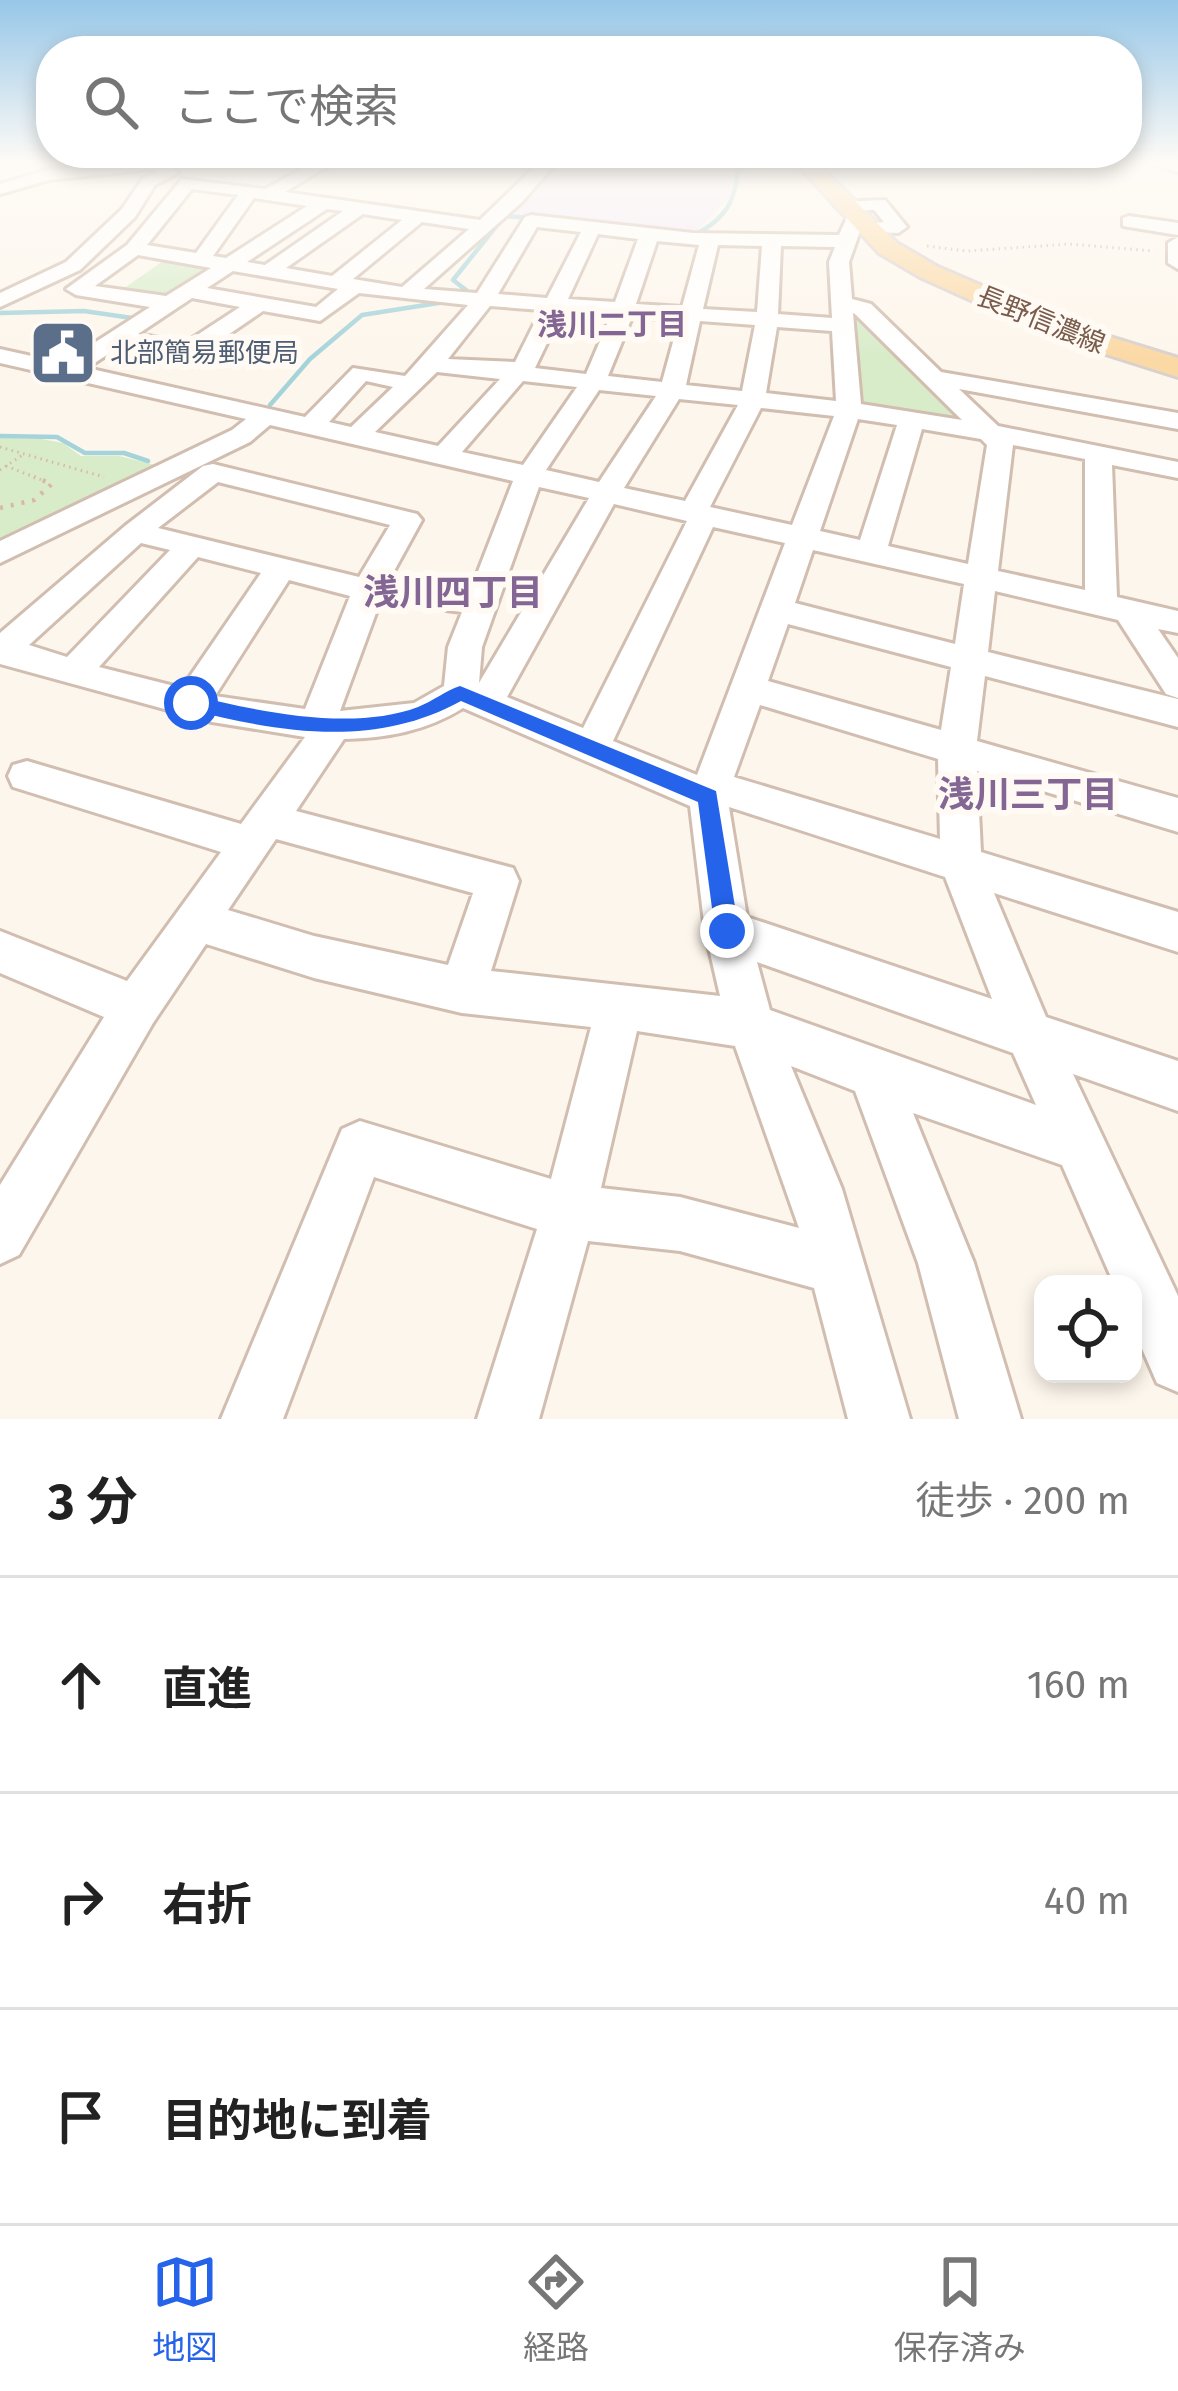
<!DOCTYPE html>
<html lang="ja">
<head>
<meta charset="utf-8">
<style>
	body { margin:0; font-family:"Fira Sans","Noto Sans JP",sans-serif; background:#f6f6f6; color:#222 }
	.controls { position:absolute; right:36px; bottom:36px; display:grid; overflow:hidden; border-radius:24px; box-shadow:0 6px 18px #0003 }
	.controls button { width:108px; height:108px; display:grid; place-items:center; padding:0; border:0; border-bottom:3px solid #e0e0e0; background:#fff; color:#222; font:60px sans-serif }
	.stop { position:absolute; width:36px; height:36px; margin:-27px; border:9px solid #2563eb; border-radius:50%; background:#fff }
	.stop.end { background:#2563eb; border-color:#fff; box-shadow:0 3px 12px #0008 }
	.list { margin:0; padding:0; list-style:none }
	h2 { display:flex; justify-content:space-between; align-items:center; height:156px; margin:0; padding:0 48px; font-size:51px }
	h2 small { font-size:39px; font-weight:400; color:#767676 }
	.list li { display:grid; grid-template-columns:78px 1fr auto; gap:36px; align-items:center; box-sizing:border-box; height:216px; padding:0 48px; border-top:3px solid #e0e0e0 }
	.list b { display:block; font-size:45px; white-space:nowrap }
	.list em { font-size:39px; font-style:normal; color:#767676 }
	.icon { flex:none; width:66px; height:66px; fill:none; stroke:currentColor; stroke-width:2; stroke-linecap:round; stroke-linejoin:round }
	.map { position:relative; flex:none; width:1178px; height:1419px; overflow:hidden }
	.search { position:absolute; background:#fff; box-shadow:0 6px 18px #0003; left:36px; right:36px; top:36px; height:132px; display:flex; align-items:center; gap:30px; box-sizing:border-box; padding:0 42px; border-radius:48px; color:#767676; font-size:45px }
	.sheet { height:804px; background:#fff }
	nav { display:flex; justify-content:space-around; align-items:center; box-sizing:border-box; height:168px; border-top:3px solid #e0e0e0; background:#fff; font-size:33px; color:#767676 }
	nav a { display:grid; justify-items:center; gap:6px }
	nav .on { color:#2563eb }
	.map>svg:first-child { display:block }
</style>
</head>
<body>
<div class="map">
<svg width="1178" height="1419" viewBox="0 0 1178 1419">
	<rect width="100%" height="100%" fill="#fdf6ec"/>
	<!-- education -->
	<path fill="#f3e8fa" d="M559 162H742L729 188 734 192 694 234H655L510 215Z"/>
	<!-- green -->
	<path fill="#d8ecc9" d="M169 257 221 265 169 301 117 293Z
		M853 312 965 421 862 407Z
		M0 438 42 439 63 443 81 456H119L156 465 0 539Z"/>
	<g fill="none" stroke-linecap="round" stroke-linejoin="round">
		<!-- stream -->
		<path stroke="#a5d3da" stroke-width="4.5" d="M694 235C728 218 737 198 738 162
			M462 294 466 290 453 280 498 224 505 216 530 218
			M0 313 84 311 132 318
			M270 405 310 359 362 315 451 301
			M0 436 57 437 85 453H124L148 461"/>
		<!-- minor casing -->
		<g stroke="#d1beb0" stroke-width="6">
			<path id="minor" d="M126 162H178L172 166 178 173 155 185 135 217 80 270 0 307V293L66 262 122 209 143 178 158 172 154 169 49 180 0 194V184L47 170Z
				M315 162H335L285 192 480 220 540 162H557L522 202 424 289 477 293 525 217 531 215 693 233 839 235 849 213H861L862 224 884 222 874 210 844 211 835 206 838 202 885 200 907 227 898 233 860 231 849 262 852 299 871 304 941 372 1178 413V429L959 389 998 426 1178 462V478L1112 465 1117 597 1178 611V633L1158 629 1178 658V698L1166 694 1118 620 995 591 988 652 1178 699V727L985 676 977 741 1178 798V832L977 771 981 852 1178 912V952L994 893 1046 1017 1178 1061V1111L1073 1074 1178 1296V1392L1157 1383 1133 1328V1284H1114L1062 1165 913 1113 974 1263 1021 1419H959L918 1263 855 1091 791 1066 842 1189 910 1419H848L814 1288 680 1251 588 1241 539 1419H477L537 1229 374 1177 283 1419H221L342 1129 360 1121 551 1179 591 1027 462 1013 314 978 206 944 153 1023 19 1255 0 1264V1185L104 1017 0 973V931L127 981 221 852 13 787 8 776 13 765 27 761 241 824 305 737 212 722 0 664V633L125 526 203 466 213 464 417 514 422 520 388 582 470 592 513 481 270 425 250 442 0 563V541L232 430 246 419 0 363V349L63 363 150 307 76 295 66 289 127 245 182 179 265 189ZM192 189 238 195 196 253 147 245ZM254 198 307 206 226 258 213 256ZM327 209 343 211 265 265 247 262ZM363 214 402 220 332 276 286 268ZM422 222 469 229 402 287 353 279ZM537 227 581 232 547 298 498 294ZM598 234 638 239 615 302 568 299ZM657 241 699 245 682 307 636 304ZM718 245 762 246 757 312 703 309ZM781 246 835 247 829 262 832 318 778 314ZM138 255 211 268 166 296 95 286ZM233 271 338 289 316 307 207 288ZM359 293 468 305 405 376 353 368 305 417 87 368 122 345 197 356 263 311 320 321ZM192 298 240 307 185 343 138 334ZM490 306 541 310 515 362 448 359ZM562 312 611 315 586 374 535 368ZM853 313 855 314 962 420 861 404ZM632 317 679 320 662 382 608 376ZM700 321 755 325 742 391 686 385ZM777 327 832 331 836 401 766 393ZM437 372 500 379 438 446 375 432ZM366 381 393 387 351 427 329 422ZM523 381 577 387 523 465 462 452ZM599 390 656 396 599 482 546 470ZM679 399 738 405 685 501 624 488ZM761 408 834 416 792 525 710 507ZM858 419 897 425 860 540 820 531ZM922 429 981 439 987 445 968 564 888 546ZM1013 445 1085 459V590L998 571ZM218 482 390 525 359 577 158 528ZM539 487 589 498 479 683 482 647ZM614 504 687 521 583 728 507 697ZM713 527 785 543 697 775 613 741ZM141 543 170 550 67 657 29 645ZM813 550 964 584 955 644 795 603ZM198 557 261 573 182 688 99 667ZM289 580 350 596 305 709 215 696ZM380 602 462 612 448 647 444 686 414 703 340 711ZM788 624 951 667 941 730 768 681ZM760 705 938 759 940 839 734 777ZM463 708 690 806 705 931 720 996 491 971 519 881 513 868 296 811 344 739C387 738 426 731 463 708ZM729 807 945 877 992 999 747 917ZM276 839 473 893 448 965 314 936 228 910ZM757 962 1013 1053 1036 1105 770 1010ZM637 1031 735 1046 799 1228 680 1197 601 1188Z
				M1029 162H1076C1066 170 1039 170 1029 162Z
				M1152 162H1178V172L1154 165Z
				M1129 216 1178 223V235L1123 226V218Z
				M1178 237V269L1168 263V243Z"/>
		</g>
		<!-- major casing -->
		<g stroke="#dad1cd" stroke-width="6">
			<path id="major" d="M795 162H816L897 243 938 267 1075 326 1178 358V377L1055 338 920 277 879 253Z"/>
		</g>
		<!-- path-far1 -->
		<path stroke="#d9b8a5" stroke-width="3" stroke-dasharray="1.5 4.5" stroke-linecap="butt" d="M927 246 967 251 1070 244 1154 251
			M0 447 104 477
			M6 466 42 480
			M0 470 24 454"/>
		<!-- path -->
		<path stroke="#d9b8a5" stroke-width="4.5" stroke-dasharray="3 8" stroke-linecap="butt" d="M0 508 34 500 52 484 34 477"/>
		<!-- minor -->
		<use href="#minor" fill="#fff" fill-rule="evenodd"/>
		<!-- major -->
		<use href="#major" fill="#fbd9a5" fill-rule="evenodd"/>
	</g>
	<!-- sky -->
	<linearGradient id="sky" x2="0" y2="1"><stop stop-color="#97c7e8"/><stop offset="0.45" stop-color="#fefbf6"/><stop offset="1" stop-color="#fefbf6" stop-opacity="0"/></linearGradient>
	<rect width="1178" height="360" fill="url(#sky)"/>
	<!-- route -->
	<path fill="#2563eb" d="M460 686 716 791 739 931 735 938H718L715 931 698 802 461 701C376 748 282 733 191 710L182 703 191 695C257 711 352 732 418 707 433 701 445 691 460 686Z"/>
	<!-- icons -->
	<defs>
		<g id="civic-square" transform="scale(3.45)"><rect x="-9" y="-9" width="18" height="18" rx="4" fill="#5c6f8a" stroke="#fffaf3"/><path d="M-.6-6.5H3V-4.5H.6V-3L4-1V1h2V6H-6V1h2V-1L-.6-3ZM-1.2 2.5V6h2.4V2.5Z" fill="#fff"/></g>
	</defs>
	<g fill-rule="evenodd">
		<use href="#civic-square" x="63" y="353"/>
	</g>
	<g text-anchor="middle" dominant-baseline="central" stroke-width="12" stroke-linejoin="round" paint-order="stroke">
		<!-- far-street labels -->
		<g font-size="27" fill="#7a5c4d" stroke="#fffaf3">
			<text transform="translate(1041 320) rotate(22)">長野信濃線</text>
		</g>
		<!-- far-service labels -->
		<g font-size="27" fill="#4e5e75" stroke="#fffaf3" text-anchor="start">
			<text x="110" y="353">北部簡易郵便局</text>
		</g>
		<!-- far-neighbourhood labels -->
		<g font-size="30" font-weight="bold" fill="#846695" stroke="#fffaf3">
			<text x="612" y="325">浅川二丁目</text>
		</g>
		<!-- neighbourhood labels -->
		<g font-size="36" font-weight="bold" fill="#846695" stroke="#fffaf3">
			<text x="453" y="593">浅川四丁目</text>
			<text x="1028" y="795">浅川三丁目</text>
		</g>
	</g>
</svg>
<div class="controls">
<button><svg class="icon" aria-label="locate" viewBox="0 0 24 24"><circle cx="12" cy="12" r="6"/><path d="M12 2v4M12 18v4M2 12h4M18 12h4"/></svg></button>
</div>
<div class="stop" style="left:191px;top:703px"></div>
<div class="stop end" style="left:727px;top:931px"></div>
<div class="search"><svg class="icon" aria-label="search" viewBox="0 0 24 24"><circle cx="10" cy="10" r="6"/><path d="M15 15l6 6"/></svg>ここで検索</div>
</div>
<section class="sheet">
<h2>3 分<small>徒歩 · 200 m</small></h2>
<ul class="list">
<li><svg class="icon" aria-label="ahead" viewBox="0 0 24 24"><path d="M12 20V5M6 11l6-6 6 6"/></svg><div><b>直進</b></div><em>160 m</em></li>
<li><svg class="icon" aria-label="right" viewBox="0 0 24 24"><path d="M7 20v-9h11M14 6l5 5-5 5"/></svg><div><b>右折</b></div><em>40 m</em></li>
<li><svg class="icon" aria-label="arrive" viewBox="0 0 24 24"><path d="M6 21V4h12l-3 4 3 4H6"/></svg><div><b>目的地に到着</b></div></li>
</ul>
</section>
<nav>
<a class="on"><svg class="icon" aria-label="map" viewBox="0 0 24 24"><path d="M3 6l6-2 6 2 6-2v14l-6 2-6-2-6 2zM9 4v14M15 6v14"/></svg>地図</a>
<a><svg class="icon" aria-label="directions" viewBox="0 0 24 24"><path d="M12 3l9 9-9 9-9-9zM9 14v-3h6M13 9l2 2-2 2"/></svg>経路</a>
<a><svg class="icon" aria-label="saved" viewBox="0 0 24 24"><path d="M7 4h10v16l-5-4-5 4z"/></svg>保存済み</a>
</nav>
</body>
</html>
